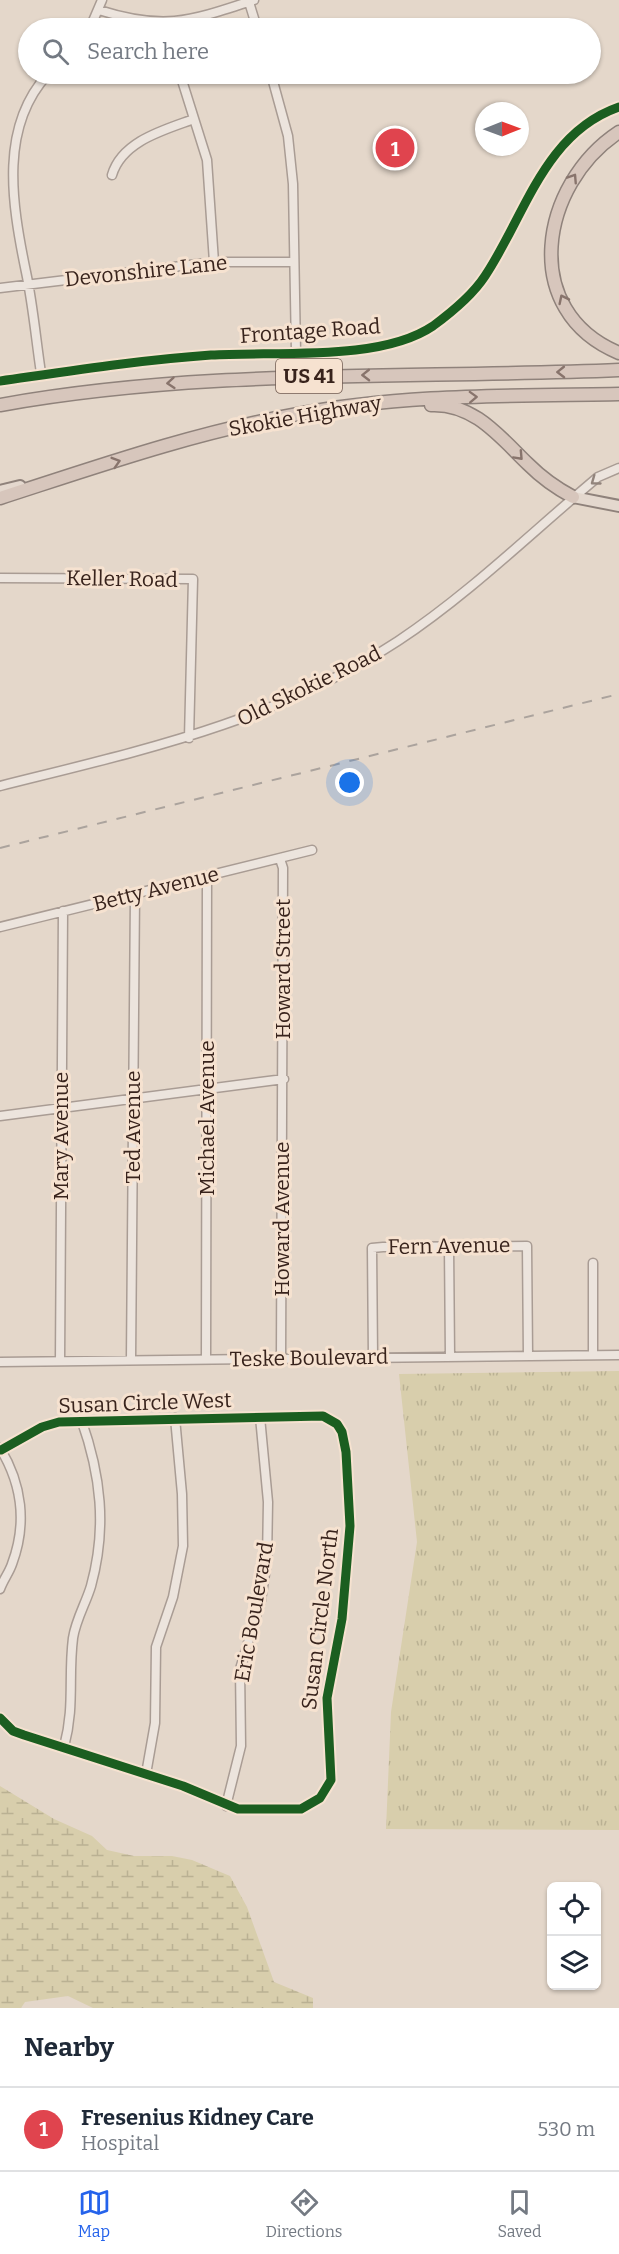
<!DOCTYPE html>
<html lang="en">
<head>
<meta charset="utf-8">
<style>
	body { margin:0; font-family:Bitter,serif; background:#f6f6f7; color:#1f2937 }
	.controls { position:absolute; right:18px; bottom:18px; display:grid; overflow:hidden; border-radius:9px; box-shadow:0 2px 4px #0004 }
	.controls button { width:54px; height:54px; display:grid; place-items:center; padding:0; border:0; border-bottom:2px solid #e0e1e3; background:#fff; color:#1f2937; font:30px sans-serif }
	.compass { position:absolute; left:475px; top:102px; width:54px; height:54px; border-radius:50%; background:#fff; box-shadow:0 2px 4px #0004; rotate:89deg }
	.you { position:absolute; left:350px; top:783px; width:21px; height:21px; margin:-15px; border:4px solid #fff; border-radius:50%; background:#1a73e8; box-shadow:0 0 0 9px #1a73e833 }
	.badge { display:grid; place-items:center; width:39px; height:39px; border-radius:50%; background:#2563eb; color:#fff; font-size:20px; font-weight:700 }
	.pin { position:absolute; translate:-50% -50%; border:3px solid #fff; box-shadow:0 2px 6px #0006 }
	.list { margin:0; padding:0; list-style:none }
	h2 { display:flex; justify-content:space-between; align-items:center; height:78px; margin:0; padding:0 24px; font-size:26px }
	h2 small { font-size:20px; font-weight:400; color:#747a83 }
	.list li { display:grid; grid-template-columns:39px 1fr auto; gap:18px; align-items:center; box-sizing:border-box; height:84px; padding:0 24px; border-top:2px solid #e0e1e3 }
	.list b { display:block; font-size:22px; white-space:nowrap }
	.list p { margin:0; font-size:20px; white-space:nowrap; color:#747a83 }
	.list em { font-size:20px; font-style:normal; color:#747a83 }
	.icon { flex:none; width:33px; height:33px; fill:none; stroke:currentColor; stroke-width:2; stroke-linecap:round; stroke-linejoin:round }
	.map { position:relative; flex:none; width:619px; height:2008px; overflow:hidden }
	.search { position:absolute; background:#fff; box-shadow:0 2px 4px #0004; left:18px; right:18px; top:18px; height:66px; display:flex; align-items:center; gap:15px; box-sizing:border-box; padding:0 21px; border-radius:33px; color:#747a83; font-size:22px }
	.sheet { height:162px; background:#fff }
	nav { display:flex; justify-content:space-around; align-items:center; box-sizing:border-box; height:84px; border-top:2px solid #e0e1e3; background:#fff; font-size:16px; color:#747a83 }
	nav a { display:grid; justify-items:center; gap:3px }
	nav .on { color:#2563eb }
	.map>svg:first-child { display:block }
</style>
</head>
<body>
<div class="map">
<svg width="619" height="2008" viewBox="0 0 619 2008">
	<defs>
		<pattern id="grass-tufts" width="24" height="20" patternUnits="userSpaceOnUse" patternTransform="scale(1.5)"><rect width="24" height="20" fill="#d8ceac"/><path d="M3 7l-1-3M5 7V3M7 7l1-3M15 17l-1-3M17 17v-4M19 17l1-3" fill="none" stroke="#bab193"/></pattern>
		<pattern id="wetland-marsh" width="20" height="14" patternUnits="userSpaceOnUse" patternTransform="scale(1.5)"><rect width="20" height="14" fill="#d8ceac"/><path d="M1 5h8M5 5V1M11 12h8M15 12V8" fill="none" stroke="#bab193"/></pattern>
	</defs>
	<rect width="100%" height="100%" fill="#e4d7ca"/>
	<!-- grass -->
	<path fill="url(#grass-tufts)" d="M619 1371V1830L386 1829 391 1712 417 1542 399 1374Z"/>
	<!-- wetland -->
	<path fill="url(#wetland-marsh)" d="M0 1786 54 1819 92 1836 107 1850 134 1856H172L192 1860 230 1876 247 1907 274 1982 313 1998V2008H93L68 1996 25 2002 21 2008H0Z"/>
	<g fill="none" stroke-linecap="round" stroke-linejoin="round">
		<!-- minor casing -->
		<g stroke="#a99c94" stroke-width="11">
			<path id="minor" d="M249 2 257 28
				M99 10C165 31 190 21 254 0
				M90 28 102 0
				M180 74 207 160 214 262
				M271 74 288 136 293 184 296 352
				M112 175C122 141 164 130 194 119
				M0 288 214 262H292
				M41 373C36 340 33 305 26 272 11 200 0 126 48 74
				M0 381C70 371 140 360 211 355 275 351 380 362 433 326 452 312 472 296 485 276 525 216 544 133 619 107
				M0 578 193 579 189 738
				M0 786C143 750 272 723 398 641 469 594 532 532 598 477L619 468
				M280 859 283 868 281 1358
				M0 927 312 850
				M0 1116 284 1079
				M449 1246 450 1357
				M593 1263V1355
				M373 1357 372 1248 383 1247 527 1246 528 1356
				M206 1359 207 876
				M131 1360 135 894
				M60 1361 63 911
				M0 1362 619 1355
				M0 1448C22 1484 27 1524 12 1564 9 1573 3 1580 0 1589
				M0 1718 13 1731 24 1735 183 1786 238 1809H301L320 1798 331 1780 327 1698 342 1619 350 1526 346 1452 342 1432 337 1424 323 1416 59 1422 42 1427 1 1450
				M64 1747C75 1706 68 1678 73 1638 76 1619 86 1603 91 1586 107 1528 101 1475 81 1419
				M146 1774 155 1723 156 1647 173 1597 183 1546 182 1494 175 1418
				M226 1806 241 1746 240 1669 261 1600 267 1561 268 1502 260 1417"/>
		</g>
		<!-- major casing -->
		<g stroke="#8f827b" stroke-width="14">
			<path id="major" d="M0 491 20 486
				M573 497 619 506"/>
		</g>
		<!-- highway casing -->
		<g stroke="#8f827b" stroke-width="15">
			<path id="highway" d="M619 132C540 184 518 311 619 353
				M0 405C205 368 412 379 619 370
				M431 405C474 403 500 437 528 464 541 477 556 488 573 497
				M0 498C96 467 193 433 293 415 400 394 510 396 619 394"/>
		</g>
		<!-- minor -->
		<use href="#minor" stroke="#ece4dd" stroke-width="8"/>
		<!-- major -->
		<use href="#major" stroke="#e4d8ce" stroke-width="10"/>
		<!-- highway -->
		<use href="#highway" stroke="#d7c6bc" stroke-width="12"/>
		<!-- rail -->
		<path stroke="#aba39d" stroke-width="2" stroke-dasharray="10 10" stroke-linecap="butt" d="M0 848 619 694"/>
		<!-- cycleway casing -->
		<g stroke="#f6e2d0" stroke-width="13">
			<path id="cycleway" d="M0 381C70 371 140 360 211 355 275 351 380 362 433 326 452 312 472 296 485 276 525 216 544 133 619 107
				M0 1718 13 1731 24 1735 183 1786 238 1809H301L320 1798 331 1780 327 1698 342 1619 350 1526 346 1452 342 1432 337 1424 323 1416 59 1422 42 1427 1 1450"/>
		</g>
		<!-- cycleway -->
		<use href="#cycleway" stroke="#1b5e20" stroke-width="9"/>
	</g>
	<!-- one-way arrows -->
	<defs><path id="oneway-chevron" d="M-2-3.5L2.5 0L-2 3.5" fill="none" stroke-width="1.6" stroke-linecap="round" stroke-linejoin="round" transform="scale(1.5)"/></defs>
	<g stroke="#88746c">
		<use href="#oneway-chevron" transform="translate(573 178) rotate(-57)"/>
		<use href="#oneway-chevron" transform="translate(563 299) rotate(-116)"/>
		<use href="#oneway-chevron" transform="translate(561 372) rotate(179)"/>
		<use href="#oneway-chevron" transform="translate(366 375) rotate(179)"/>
		<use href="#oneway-chevron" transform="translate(171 383) rotate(175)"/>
		<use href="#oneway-chevron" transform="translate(473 397) rotate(-2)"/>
		<use href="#oneway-chevron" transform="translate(519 456) rotate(47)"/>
		<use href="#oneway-chevron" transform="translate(116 462) rotate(-17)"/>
	</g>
	<use stroke="#92847c" href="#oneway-chevron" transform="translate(595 481) rotate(144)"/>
	<g text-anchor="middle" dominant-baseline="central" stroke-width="6" stroke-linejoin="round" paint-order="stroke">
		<!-- shield labels -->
		<rect fill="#f6e2d0" stroke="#715c52" stroke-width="1.5" x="276" y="359" width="66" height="34" rx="4.5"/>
		<g font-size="20" font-weight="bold" fill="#38231c">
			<text x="309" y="376">US 41</text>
		</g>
		<!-- street labels -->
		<g font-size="21" fill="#38231c" stroke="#f6e2d0">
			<text transform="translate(146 271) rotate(-6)">Devonshire Lane</text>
			<text transform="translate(310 331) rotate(-4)">Frontage Road</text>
			<text transform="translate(305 416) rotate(-10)">Skokie Highway</text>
			<text transform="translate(122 579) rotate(1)">Keller Road</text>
			<text transform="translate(309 686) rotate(-26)">Old Skokie Road</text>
			<text transform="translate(156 889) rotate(-14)">Betty Avenue</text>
			<text transform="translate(283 969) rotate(-90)">Howard Street</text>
			<text transform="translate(207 1118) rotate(-90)">Michael Avenue</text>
			<text transform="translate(133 1127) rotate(-90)">Ted Avenue</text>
			<text transform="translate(61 1136) rotate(-90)">Mary Avenue</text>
			<text transform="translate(282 1219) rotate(-90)">Howard Avenue</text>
			<text transform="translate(449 1246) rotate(-1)">Fern Avenue</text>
			<text transform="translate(309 1358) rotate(-1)">Teske Boulevard</text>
			<text transform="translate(145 1403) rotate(-2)">Susan Circle West</text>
			<text transform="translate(254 1612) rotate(-80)">Eric Boulevard</text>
			<text transform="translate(320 1619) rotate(-83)">Susan Circle North</text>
		</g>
	</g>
</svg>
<div class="controls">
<button><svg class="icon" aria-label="locate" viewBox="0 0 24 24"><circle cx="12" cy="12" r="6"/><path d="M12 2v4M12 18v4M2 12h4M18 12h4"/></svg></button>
<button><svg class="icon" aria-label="layers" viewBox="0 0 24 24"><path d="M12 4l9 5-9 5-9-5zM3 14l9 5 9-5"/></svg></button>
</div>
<svg class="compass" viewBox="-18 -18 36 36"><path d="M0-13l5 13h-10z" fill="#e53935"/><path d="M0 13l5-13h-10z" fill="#747a83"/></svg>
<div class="you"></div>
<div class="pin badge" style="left:395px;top:148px;background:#e0444e">1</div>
<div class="search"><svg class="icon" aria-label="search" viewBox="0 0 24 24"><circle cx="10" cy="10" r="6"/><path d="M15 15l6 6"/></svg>Search here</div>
</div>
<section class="sheet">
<h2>Nearby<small></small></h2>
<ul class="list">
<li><span class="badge" style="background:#e0444e">1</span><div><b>Fresenius Kidney Care</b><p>Hospital</p></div><em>530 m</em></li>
</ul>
</section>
<nav>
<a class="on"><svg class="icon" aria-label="map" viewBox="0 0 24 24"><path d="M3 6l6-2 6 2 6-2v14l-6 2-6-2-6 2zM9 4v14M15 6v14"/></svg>Map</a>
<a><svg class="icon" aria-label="directions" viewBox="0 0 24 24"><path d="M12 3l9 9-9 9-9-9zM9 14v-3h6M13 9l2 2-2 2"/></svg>Directions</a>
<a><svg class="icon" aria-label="saved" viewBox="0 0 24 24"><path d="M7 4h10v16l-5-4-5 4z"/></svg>Saved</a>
</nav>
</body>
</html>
